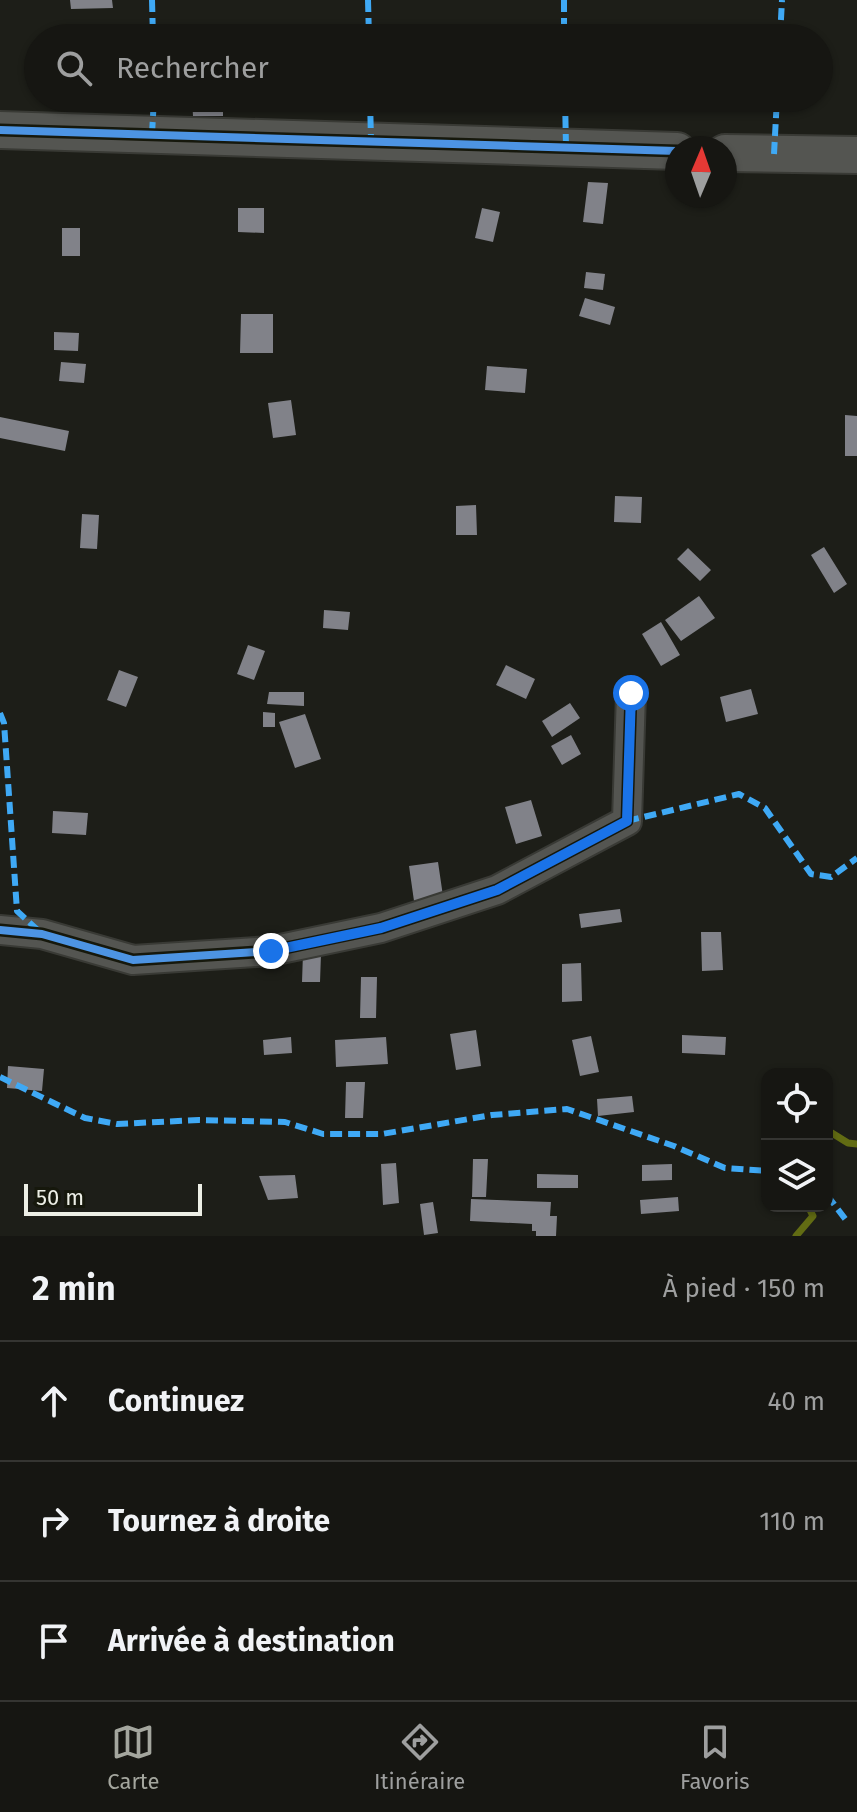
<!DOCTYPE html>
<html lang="fr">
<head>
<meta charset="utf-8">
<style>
	body { margin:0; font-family:"Fira Sans",sans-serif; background:#1f1f1b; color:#f1f3f6 }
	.controls { position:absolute; right:24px; bottom:24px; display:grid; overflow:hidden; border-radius:16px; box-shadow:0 2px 6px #0004 }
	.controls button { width:72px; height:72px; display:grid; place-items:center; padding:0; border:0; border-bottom:2px solid #353532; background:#161612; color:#f1f3f6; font:40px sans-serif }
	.compass { position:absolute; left:665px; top:136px; width:72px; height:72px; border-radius:50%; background:#161612; box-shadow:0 2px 6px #0004; rotate:2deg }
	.scale { position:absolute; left:24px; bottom:20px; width:178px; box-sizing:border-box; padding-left:8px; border:4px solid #edefe6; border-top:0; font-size:22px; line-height:28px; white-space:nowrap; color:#edefe6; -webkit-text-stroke:6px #16180c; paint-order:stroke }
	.stop { position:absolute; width:24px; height:24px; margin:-18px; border:6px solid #1a73e8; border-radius:50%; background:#fff }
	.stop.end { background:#1a73e8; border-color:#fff; box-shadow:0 2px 8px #0008 }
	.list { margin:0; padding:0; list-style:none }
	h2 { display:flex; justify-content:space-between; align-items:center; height:104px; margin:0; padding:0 32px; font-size:34px }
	h2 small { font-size:26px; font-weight:400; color:#9e9f9f }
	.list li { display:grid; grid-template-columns:52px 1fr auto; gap:24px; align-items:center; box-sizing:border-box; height:120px; padding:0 32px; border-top:2px solid #353532 }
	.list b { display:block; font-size:30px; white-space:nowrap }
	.list em { font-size:26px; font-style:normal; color:#9e9f9f }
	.icon { flex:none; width:44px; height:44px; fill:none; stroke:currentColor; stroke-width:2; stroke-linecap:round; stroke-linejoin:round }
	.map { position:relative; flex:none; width:857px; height:1236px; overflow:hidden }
	.search { position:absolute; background:#161612; box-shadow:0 2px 6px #0004; left:24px; right:24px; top:24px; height:88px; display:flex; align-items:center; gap:20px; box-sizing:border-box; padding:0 28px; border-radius:44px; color:#9e9f9f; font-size:30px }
	.sheet { height:464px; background:#161612 }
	nav { display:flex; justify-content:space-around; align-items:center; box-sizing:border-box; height:112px; border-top:2px solid #353532; background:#161612; font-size:22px; color:#9e9f9f }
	nav a { display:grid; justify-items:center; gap:4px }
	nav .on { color:#a4a69e }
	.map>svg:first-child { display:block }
</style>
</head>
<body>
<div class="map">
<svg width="857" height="1236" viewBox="0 0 857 1236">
	<rect width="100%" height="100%" fill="#1d1e18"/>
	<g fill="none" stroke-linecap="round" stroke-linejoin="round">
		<!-- stream -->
		<path stroke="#626c13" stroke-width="7" d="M827 1130 848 1143 857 1144
			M796 1236 813 1216 808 1206"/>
	</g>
	<!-- building -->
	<path fill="#818289" d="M70 0H112L113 8 71 9Z
		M595 27 634 33V38H593Z
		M313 28 361 34 360 38H312Z
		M192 98H223V116H193Z
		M588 182 608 183 603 224 583 222Z
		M238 208H264V233L238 232Z
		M482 208 500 212 493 242 475 238Z
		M62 228H80V256H62Z
		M586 272 605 274 603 290 584 288Z
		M585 298 615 307 610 325 579 316Z
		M241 314H273V353H240Z
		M54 332 79 333 78 351 54 350Z
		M61 362 86 364 84 383 59 381Z
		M487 366 527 369 525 393 485 390Z
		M291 400 296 435 273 438 268 403Z
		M845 415 857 416V456H845Z
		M0 417 69 431 65 451 0 438Z
		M615 496 642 497 641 523 614 522Z
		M476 505 477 535H456V506Z
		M82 514 99 515 97 549 80 548Z
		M824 547 847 584 834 593 811 555Z
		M688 548 711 570 700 581 677 559Z
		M699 596 715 618 681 641 665 620Z
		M324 610 350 612 348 630 323 628Z
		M661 622 680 655 661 666 642 634Z
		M248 645 265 651 254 680 237 674Z
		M506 665 535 679 526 699 496 685Z
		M119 670 138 677 126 707 107 700Z
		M751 689 758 714 726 722 720 697Z
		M269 692H304V706L267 704Z
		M570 703 580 718 552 737 542 721Z
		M263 712 275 713V727H263Z
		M305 714 321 759 295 768 279 722Z
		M571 735 581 754 562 765 551 746Z
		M531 800 542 836 516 844 505 807Z
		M53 811 88 813 86 835 52 833Z
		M438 862 443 896 414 901 409 866Z
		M620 909 622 922 581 928 579 914Z
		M701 932H721L723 970 702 971Z
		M303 953 321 954 320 982H302Z
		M581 963 582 1001 562 1002V964Z
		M361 977H377L376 1018H360Z
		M476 1030 481 1066 456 1070 450 1034Z
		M682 1035 726 1037 725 1055 682 1053Z
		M591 1036 599 1072 580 1076 572 1040Z
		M291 1037 292 1053 264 1055 263 1040Z
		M386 1037 388 1064 336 1067 335 1040Z
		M8 1066 44 1069 42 1091 7 1088Z
		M346 1082H365L363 1118H345Z
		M632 1096 634 1112 598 1116 597 1099Z
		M473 1159H488L486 1197H472Z
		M396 1163 399 1203 383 1205 381 1164Z
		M672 1164V1180L642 1181V1165Z
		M537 1174 578 1175V1188H537Z
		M295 1175 298 1198 268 1200 259 1176Z
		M678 1197 679 1211 641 1214 640 1200Z
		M471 1199 551 1202 550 1216H557L556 1236H536V1231H532V1224L470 1221Z
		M433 1202 438 1233 424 1235 420 1204Z"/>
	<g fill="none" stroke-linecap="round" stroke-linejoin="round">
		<!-- minor casing -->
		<g stroke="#393a35" stroke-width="32">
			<path id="minor" d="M0 930 42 934 133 960 271 951 381 928 497 890 627 821 631 693"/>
		</g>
		<!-- tertiary casing -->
		<g stroke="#393a35" stroke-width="40">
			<path id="tertiary" d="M0 130 677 151
				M725 153 857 155"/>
		</g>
		<!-- minor -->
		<use href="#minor" stroke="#545551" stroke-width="28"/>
		<!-- tertiary -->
		<use href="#tertiary" stroke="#545551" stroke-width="36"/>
		<!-- quiet -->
		<path stroke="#3fa9f5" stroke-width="6" stroke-dasharray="12 6" stroke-linecap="butt" d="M152 0 153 38
			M368 0 369 38
			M564 0V38
			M780 38 782 0
			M370 98 371 141
			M565 98 566 147
			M152 134 154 98
			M774 154 777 98
			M0 713 4 723 17 911 41 933
			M627 821 739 794 765 808 811 874 831 877 857 858
			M0 1077 85 1118 117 1124 199 1120 285 1122 323 1134H382L492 1115 567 1109 674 1146 725 1168 767 1171
			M827 1195 846 1220"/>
		<!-- cycleway casing -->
		<g stroke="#16180c" stroke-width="13">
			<path id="cycleway" d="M0 130 677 151
				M0 930 42 934 133 960 271 951 381 928 497 890 627 821 631 693"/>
		</g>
		<!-- cycleway -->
		<use href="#cycleway" stroke="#4d94e3" stroke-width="8"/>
	</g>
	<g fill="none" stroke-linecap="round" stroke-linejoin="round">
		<!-- route -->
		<path stroke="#1a73e8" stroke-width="10" d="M271 951 381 928 497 890 627 821 631 693"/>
	</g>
</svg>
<div class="controls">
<button><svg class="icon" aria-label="locate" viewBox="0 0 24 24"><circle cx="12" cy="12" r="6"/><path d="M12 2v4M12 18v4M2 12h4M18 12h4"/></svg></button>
<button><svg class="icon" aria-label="layers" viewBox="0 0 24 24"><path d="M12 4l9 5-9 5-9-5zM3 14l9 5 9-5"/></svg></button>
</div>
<svg class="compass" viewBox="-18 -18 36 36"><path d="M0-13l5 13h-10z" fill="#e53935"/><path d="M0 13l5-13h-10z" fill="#9e9f9f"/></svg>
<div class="scale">50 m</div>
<div class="stop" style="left:631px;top:693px"></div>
<div class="stop end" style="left:271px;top:951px"></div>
<div class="search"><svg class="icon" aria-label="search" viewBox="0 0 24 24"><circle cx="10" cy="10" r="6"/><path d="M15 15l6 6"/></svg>Rechercher</div>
</div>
<section class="sheet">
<h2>2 min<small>À pied · 150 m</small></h2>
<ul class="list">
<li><svg class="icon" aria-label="ahead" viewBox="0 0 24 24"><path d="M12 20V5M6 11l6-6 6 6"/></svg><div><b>Continuez</b></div><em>40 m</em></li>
<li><svg class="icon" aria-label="right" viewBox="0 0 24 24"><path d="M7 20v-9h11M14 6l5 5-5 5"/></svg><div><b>Tournez à droite</b></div><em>110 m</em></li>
<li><svg class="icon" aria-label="arrive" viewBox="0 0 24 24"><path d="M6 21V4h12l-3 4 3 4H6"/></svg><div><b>Arrivée à destination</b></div></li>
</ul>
</section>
<nav>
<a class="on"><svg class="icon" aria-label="map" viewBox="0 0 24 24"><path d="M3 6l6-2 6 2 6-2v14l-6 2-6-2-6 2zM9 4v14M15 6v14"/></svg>Carte</a>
<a><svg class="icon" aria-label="directions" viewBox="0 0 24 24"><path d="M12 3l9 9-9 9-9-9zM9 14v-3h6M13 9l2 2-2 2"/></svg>Itinéraire</a>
<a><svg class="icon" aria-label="saved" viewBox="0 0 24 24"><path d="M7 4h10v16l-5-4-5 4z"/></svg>Favoris</a>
</nav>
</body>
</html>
